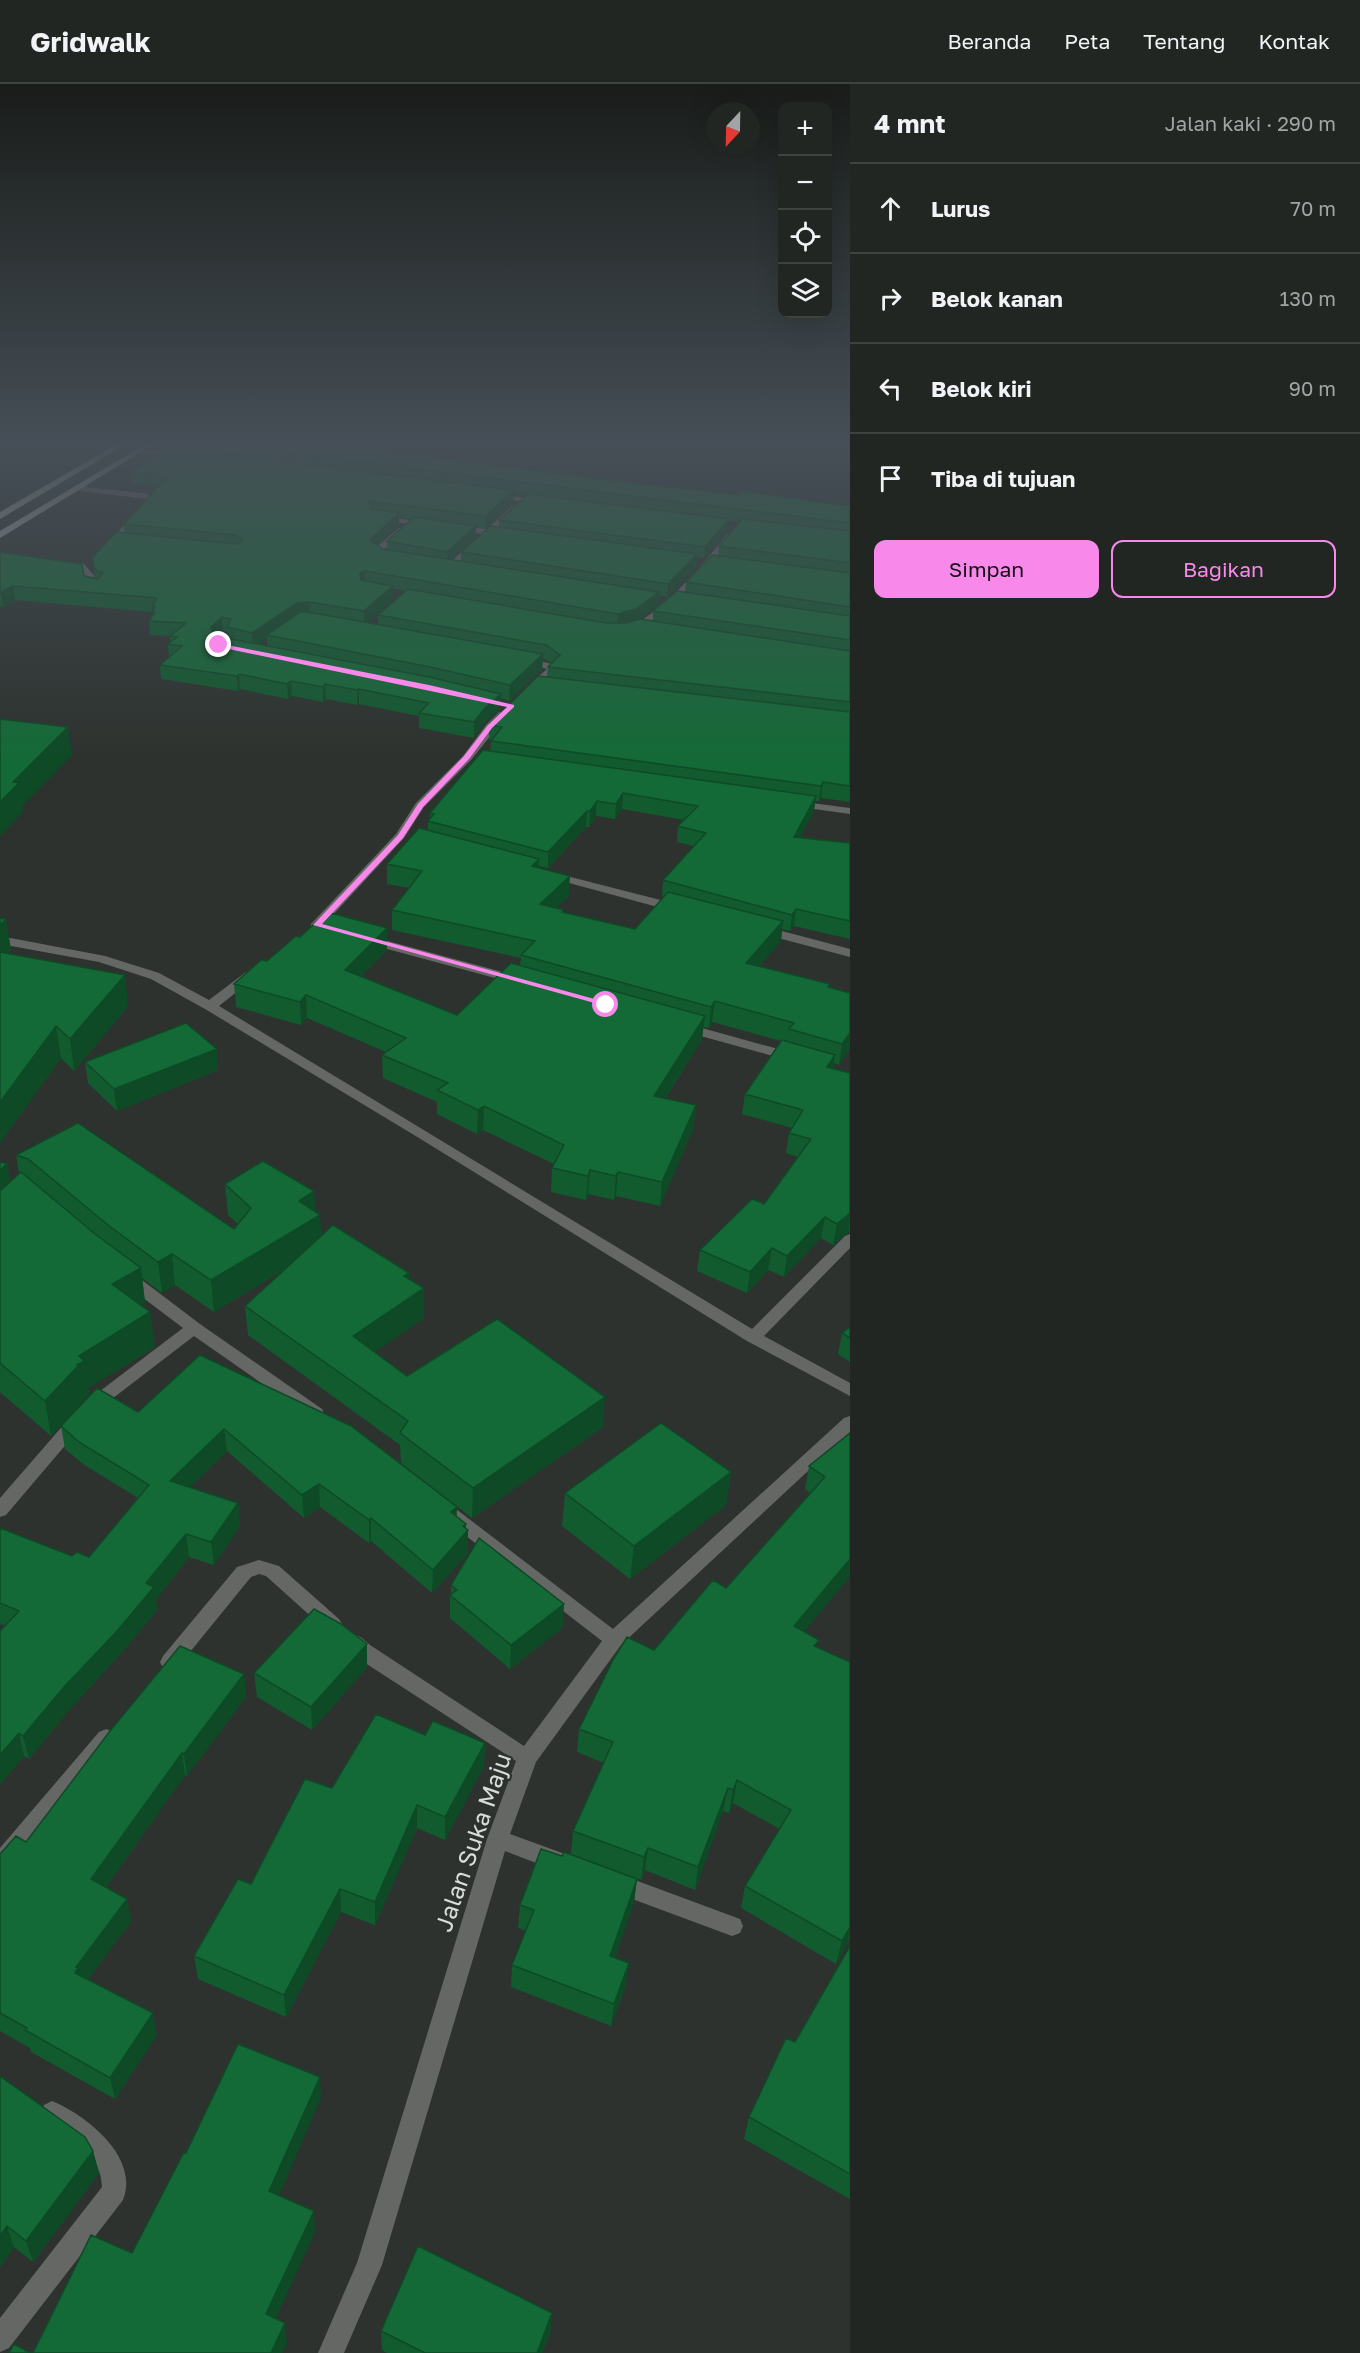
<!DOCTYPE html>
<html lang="id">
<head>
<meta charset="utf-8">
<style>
	body { margin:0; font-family:"Golos Text",sans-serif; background:#2e322f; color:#f1f3f6 }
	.controls { position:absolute; right:18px; top:18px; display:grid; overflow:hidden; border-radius:12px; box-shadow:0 6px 24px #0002 }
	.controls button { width:54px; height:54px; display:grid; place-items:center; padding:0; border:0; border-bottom:2px solid #3f4340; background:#222622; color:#f1f3f6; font:30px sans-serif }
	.compass { position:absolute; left:706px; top:18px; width:54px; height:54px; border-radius:50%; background:#222622; box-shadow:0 6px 24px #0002; rotate:202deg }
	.stop { position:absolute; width:18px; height:18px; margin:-14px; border:4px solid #f888ea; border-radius:50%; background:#fff }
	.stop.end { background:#f888ea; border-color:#fff; box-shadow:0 2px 6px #0008 }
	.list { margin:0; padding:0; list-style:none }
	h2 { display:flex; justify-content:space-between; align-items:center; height:78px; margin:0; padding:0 24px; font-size:26px }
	h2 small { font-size:20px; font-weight:400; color:#a2a5a5 }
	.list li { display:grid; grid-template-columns:39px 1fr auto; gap:18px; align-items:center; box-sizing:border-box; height:90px; padding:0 24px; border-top:2px solid #3f4340 }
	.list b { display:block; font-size:22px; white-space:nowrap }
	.list em { font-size:20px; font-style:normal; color:#a2a5a5 }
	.actions { display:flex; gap:12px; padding:18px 24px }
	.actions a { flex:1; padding:14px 0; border:2px solid #f888ea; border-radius:12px; text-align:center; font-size:21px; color:#f888ea }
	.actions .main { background:#f888ea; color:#111 }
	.icon { flex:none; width:33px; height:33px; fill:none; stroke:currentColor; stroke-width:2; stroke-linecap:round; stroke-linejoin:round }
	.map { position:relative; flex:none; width:850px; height:2269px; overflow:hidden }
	header { display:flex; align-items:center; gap:36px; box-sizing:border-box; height:84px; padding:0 30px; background:#222622; border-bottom:2px solid #3f4340 }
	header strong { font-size:28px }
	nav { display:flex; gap:33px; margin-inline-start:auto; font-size:21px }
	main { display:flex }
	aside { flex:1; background:#222622 }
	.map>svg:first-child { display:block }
</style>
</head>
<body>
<header>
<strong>Gridwalk</strong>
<nav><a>Beranda</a><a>Peta</a><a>Tentang</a><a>Kontak</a></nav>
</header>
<main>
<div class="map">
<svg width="850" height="2269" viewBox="0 0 850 2269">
	<rect width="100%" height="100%" fill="#2d322e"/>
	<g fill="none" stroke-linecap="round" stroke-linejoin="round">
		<!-- service -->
		<path fill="#656765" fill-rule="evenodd" d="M76 402 144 409 156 414 120 455 129 459 125 461 111 456 147 415 73 406 72 404Z"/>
		<!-- minor -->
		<path fill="#656765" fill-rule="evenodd" d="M138 365 179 370 183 372 179 374 135 369Z
			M495 410 542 416 546 418 542 420 492 414 491 412Z
			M512 422 519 424 495 447 506 448V452L490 451 453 485H447V481L482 450 453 446V442L487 445Z
			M378 432 426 438 430 440 426 442 375 436 374 434Z
			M399 444 406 446 381 468 391 471V475L376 473 374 465Z
			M727 450 734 452C718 473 654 552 628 549V545C668 522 698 486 727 450Z
			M65 477 84 480 94 491V500L101 502V506L87 504C82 484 83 486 62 482V478Z
			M523 572 555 581 556 588 532 607H526V603L547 585 520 577V573Z
			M499 628 508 630 471 676 424 723 404 754 319 846H311V840L396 750 416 719 463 672 486 641Z
			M796 717 850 724V730L792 722 791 720Z
			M551 788 680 821 682 824 676 828 547 793V789Z
			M763 842 850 865V873L759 849V843Z
			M0 852 105 872 159 889 209 916 246 888H254L256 891 254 894 219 922 752 1245 845 1152 850 1150V1164L764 1252 850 1299V1312L747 1257 419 1054 205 925 151 895 99 878 0 860Z
			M369 852 521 893 523 896 517 900 365 859 363 856Z
			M684 939 796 970 798 973 791 977 679 946 677 943Z
			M128 1189 134 1190 200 1240 322 1325 324 1329 322 1333H310L194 1252 91 1331 6 1431 0 1433V1414L79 1323 183 1244 122 1198 120 1194 122 1190Z
			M850 1332V1348L621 1561 536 1678 510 1750 565 1770 568 1777 565 1784 557 1787 505 1767 382 2181 344 2269H318L357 2179 487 1755 516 1677 356 1573 342 1557 345 1552C357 1548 362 1554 370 1561L524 1662 602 1557 444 1435 441 1430 444 1425 450 1423 456 1425 613 1545 844 1334Z
			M259 1476 279 1482 339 1535 342 1540 339 1545 332 1548 325 1545 266 1492 259 1490 251 1493 177 1584 170 1586 163 1584 160 1578 163 1572 237 1483Z
			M106 1645 113 1648 116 1654 113 1660 8 1787 0 1790V1764L99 1648Z
			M616 1789 740 1835 743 1842 740 1849 732 1852 608 1806 605 1799 608 1792Z
			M52 2017C86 2031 140 2073 123 2116L9 2264 0 2268V2234L102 2103C101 2058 53 2060 40 2029L44 2021Z"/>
		<!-- trunk -->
		<path fill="#a2a8a3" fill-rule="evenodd" d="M119 359H128L0 435V428Z
			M147 359H156L0 454V447Z"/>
	</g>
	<!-- wall -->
	<path fill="#115b2f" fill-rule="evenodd" d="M184 358H299L590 393V394L850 422V718L821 714 819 717H815L814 727 800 753 850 759V855L794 842 790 847 782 845 781 857 759 882 850 909V964L839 981 834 979 833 984 850 989V1148H849L833 1161 821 1154 784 1193 768 1186 747 1209 697 1187 700 1166 764 1120 798 1073 786 1069 789 1049 792 1044 742 1030 745 1010 781 957 712 938 709 944 703 943 702 955 665 1015 696 1021 693 1045 660 1122 616 1112 614 1116 588 1110 586 1116 551 1108 552 1084 554 1080 483 1046 477 1050 437 1030V1018L383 994 382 971 386 968 307 934 301 941 236 923 234 900 267 877 387 866 361 892 457 931 520 881 521 874 392 846V826L409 804 387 800V780L428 746V737L430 734V729L490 667 491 656H489V641L547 593 548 583 551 579 545 575 543 574 542 585 509 617 501 614 500 625 484 639 474 654 419 644V632L359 620 357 621 326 615 323 618 292 612 288 615 240 605 238 607 161 595 160 581 169 573 168 560 170 558V552L150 551 149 537 153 532 152 528 15 516 3 523 0 522V468L95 494 92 474 124 449V440L159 402 133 399 132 387 184 365ZM514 410 526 412 499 436V443L461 468V477L451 475 476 453V443L485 445 514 419ZM399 434 411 435 387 457V465H383L378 461 399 442ZM729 437 739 438 719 462 718 472 686 498 685 508 653 527V536L640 535 658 521 659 511 667 513 696 483 697 473 704 474 728 446ZM393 505 405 507 378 531V540L368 538 393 515ZM223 547 227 548 228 554 218 551ZM267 554V562L258 560ZM622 725 684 736 678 742 677 758 694 762 663 796 662 812H664L635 845 564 829 556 824 569 812 539 784V782L548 784 586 743H589L596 732 615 735Z
		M0 834 11 865 7 870 128 922 74 987 61 974 0 1059Z
		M85 978 218 986 117 1027 88 999Z
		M16 1071 234 1145 238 1140 228 1131 225 1100 314 1107 315 1128 321 1152 409 1195 424 1234 374 1268 407 1292 603 1343 472 1434 401 1379 400 1361 248 1251 245 1222 288 1183 214 1228 175 1201 162 1209 142 1194 145 1218 140 1221 155 1263 88 1304 89 1311 84 1314V1316L51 1352 0 1308V1078L7 1080 10 1098 19 1089Z
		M850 1243V1278L838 1270 842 1249Z
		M200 1271 456 1432 466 1440V1444L468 1446V1469L432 1509 371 1457 369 1459 320 1423 304 1434 227 1367 190 1403 238 1419 240 1442 214 1481 189 1473 156 1515 157 1526 122 1568 69 1626 29 1675 24 1672 0 1700V1547L5 1542 0 1540V1444L72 1472 89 1473 138 1414 83 1380 65 1365 61 1342 138 1328Z
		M850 1349V1492L804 1547 817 1564 850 1578V1855L836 1880 741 1824 745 1802 780 1745 733 1719 729 1729 723 1727 695 1806 645 1786 641 1796 571 1770 573 1747 604 1679 577 1668 579 1645 654 1566 726 1504 810 1409 805 1405 809 1382Z
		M731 1388 726 1421 630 1495 562 1442 565 1409Z
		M451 1501 564 1520 562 1544 510 1585 450 1534V1511L451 1510Z
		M367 1583 312 1646 257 1613 254 1589Z
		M244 1590 246 1613 187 1692 185 1691 106 1803 127 1815 131 1837 88 1895 157 1951 115 2015 31 1968 30 1964 0 1947V1770L26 1758Z
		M425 1651 485 1659 484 1682 445 1756 417 1744 375 1841 341 1828 286 1933 198 1895 194 1872 251 1800Z
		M562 1772 637 1795 634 1818 615 1873 626 1901 611 1942 511 1903 512 1881 526 1847 518 1844 520 1821Z
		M850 1863V2115L744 2055 749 2033 795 1958Z
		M0 1992 93 2067 99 2089 33 2178 14 2163 0 2183Z
		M552 2229 550 2249 542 2269H387L382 2266 381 2247Z"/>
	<!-- shaded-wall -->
	<path fill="#0e4a26" d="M0 358H23L0 371Z
		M514 406V419L485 445 486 432Z
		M399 429V442L370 469V456Z
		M729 435 728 446 704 474 705 463Z
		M476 442V453L447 479V468Z
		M697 470 696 483 667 513 668 500Z
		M365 487V501L360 503V489Z
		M13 502 15 516 3 523 1 509Z
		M393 502V515L364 542V527Z
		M659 508 658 521 635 539 617 544 618 530Z
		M309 518V532L267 551V554L253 564 252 549 297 519Z
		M222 533 223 547 212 557 211 543Z
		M543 570 542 585 509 617 510 601Z
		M239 590 240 605 238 607 237 592Z
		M291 597 292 612 288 615 287 600Z
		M325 600 326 615 323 618V603Z
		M359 605V620L357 621V606Z
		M501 610 500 625 484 639 474 654V638L485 624Z
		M68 643 72 671 22 722 23 728 0 752V718L13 698Z
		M823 698 821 714 819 717 821 702Z
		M623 709 622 725 615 735 616 720Z
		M816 712 814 727 792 769 794 753Z
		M597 717 596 732 589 743 590 727Z
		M587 727 586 743 548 784V768Z
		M539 775 538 794 532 782Z
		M570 792 569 812 539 840 540 820Z
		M796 825 794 842 790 847 792 831Z
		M6 835 11 865 0 878V841Z
		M783 837 781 857 744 899 746 879Z
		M387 844V866L346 908 345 886Z
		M125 891 128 922 74 987 70 955Z
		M306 911 307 934 301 941 300 918Z
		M715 917 712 938 709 944 711 923Z
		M705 932 702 955 651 1036 654 1012Z
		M56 942 61 974 0 1059V1018Z
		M850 949V964L839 981 842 960Z
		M217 965 218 986 117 1027 114 1005Z
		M835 971 832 991 827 983Z
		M696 1021 693 1045 660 1122 662 1098Z
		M484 1022 483 1046 477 1050 478 1026Z
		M7 1080 13 1113 0 1125V1086Z
		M590 1086 588 1110 586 1116 588 1092Z
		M618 1088 616 1112 614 1116 616 1092Z
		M314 1107 316 1134 320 1131 322 1162 214 1228 211 1196 299 1117Z
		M850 1129 849 1148 833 1161 837 1140Z
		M825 1133 821 1154 784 1193 787 1172Z
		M772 1164 768 1186 747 1209 750 1188Z
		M172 1170 175 1201 162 1209 158 1178Z
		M141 1184 145 1218 117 1234 112 1200Z
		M409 1189V1214L424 1204V1234L354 1282 353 1252 404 1192Z
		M150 1228 155 1263 88 1304 89 1311 84 1314V1316L51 1352 45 1317 79 1272Z
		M605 1313 603 1343 472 1434 473 1404Z
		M224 1345 227 1367 173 1420 170 1397Z
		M731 1388 726 1421 630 1495 634 1462Z
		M319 1400 320 1423 304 1434 302 1411Z
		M238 1419 240 1442 214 1481 211 1458Z
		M457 1423 456 1446 451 1428Z
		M371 1434V1457L369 1459V1436Z
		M466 1440 465 1449 468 1446V1469L432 1509 433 1486 463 1442Z
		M186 1450 189 1473 156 1515 157 1526 122 1568 69 1626 29 1675 23 1652Z
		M850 1475V1492L790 1565 794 1542Z
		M564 1520 562 1544 510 1585 511 1561Z
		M367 1560V1583L312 1646 311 1623Z
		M244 1590 246 1613 187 1692 184 1670Z
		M19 1649 24 1672 0 1700V1671Z
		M485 1659 484 1682 445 1756V1733Z
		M182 1669 185 1691 96 1817 91 1795Z
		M737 1696 733 1719 729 1729 733 1706Z
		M728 1704 723 1727 695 1806 698 1783Z
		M417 1721V1744L375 1841V1818Z
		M648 1764 645 1786 641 1796 644 1773Z
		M637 1795 634 1818 608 1894 610 1872Z
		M340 1805 341 1828 286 1933 284 1911Z
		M127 1815 131 1837 82 1903 75 1889 76 1883Z
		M850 1843V1855L836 1880 842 1857Z
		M629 1879 626 1901 611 1942 614 1920Z
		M153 1929 157 1951 115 2015 110 1994Z
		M320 1993 321 2014 272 2128 269 2107Z
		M93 2067 99 2089 33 2178 26 2157Z
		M314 2127 315 2148 269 2250 266 2230Z
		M7 2142 14 2163 0 2183V2152Z
		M552 2229 550 2249 542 2269H537Z
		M285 2239 287 2259 282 2269H271Z"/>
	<!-- building -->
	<path fill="#146a37" stroke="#0e4a26" stroke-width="1.5" d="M197 358H299L590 393 589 394 739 411 741 407 850 422V425L848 429H850V439Z
		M171 364 514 406 486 432 370 417 371 425 399 429 370 456 383 465 659 508 636 525 618 530 365 487 360 489 361 496 393 502 364 527 309 518 297 519 252 549 227 543 231 535 222 533 211 543 212 549 221 553 429 593 501 610 485 624 474 638 419 629 429 619 359 605 357 606 325 600 323 603 291 597 287 600 239 590 237 592 160 581 182 562 168 560 177 553 170 552 186 539 149 537 155 528H152L155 523H152L157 514 13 502 0 509V468L82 480 84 492 98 495 103 489 95 485 92 474 116 448 236 460 241 458 242 455 236 451 124 440 169 391 132 387Z
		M528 410 729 435 705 463 499 436Z
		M414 433 476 442 447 468 387 457Z
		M742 435 850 447V479L719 462Z
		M491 442 697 470 668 500 461 468Z
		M712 471 850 489V523L686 498Z
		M408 505 606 539H626L640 535 850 567V618L548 583 560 571 546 561 378 531Z
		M677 507 850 532V556L653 527Z
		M300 528H308L543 570 510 601 430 583 267 551Z
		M538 592 850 628V702L823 698 821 702 491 657 502 643 489 641Z
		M0 635 68 643 13 698 19 699 0 718Z
		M483 666 816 712 794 753 850 759V837L796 825 792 831 663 796 706 749 678 742 698 722 623 709 616 720 597 717 590 727H587L548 768 428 737 434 730 430 729Z
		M419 744 539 775 532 782 570 792 540 820 564 826 562 828 635 845 668 808 783 837 746 879 830 900 828 903 850 909V949L842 960 789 945 794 939 715 917 711 923 521 871 535 857 392 826 422 787 387 780Z
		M327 828 387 844 345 886 457 931 511 879 705 932 654 1012 696 1021 662 1098 618 1088 616 1092 590 1086 588 1092 552 1084 564 1061 484 1022 478 1026 437 1006 448 999 382 971 406 954 306 911 300 918 234 900 261 876 267 877 296 852 300 853Z
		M0 834 6 835 0 841Z
		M0 868 125 891 70 955 56 942 0 1018Z
		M186 939 217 965 114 1005 85 978Z
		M782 956 835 971 827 983 850 989V1129L837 1140 825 1133 787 1172 772 1164 750 1188 700 1166 752 1115 764 1120 811 1055 789 1049 803 1026 745 1010Z
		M78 1039 234 1145 251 1124 225 1100 263 1077 314 1107 299 1117 320 1131 211 1196 172 1170 158 1178 108 1141 28 1075 16 1071Z
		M0 1078 7 1080 0 1086Z
		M21 1088 95 1150 141 1184 112 1200 150 1228 79 1272 84 1277 77 1281 78 1282 45 1317 0 1279V1107Z
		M333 1141 409 1189 404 1192 424 1204 353 1252 407 1292 497 1235 605 1313 473 1404 400 1349 408 1337 245 1222Z
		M850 1243V1254L842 1249Z
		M200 1271 351 1342 457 1423 451 1428 466 1440 463 1442 468 1446 433 1486 371 1434 369 1436 319 1400 302 1411 224 1345 170 1397 238 1419 211 1458 186 1450 146 1499 154 1503 118 1546 64 1603 23 1652 19 1649 0 1671V1547L19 1527 0 1519V1444L72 1472 77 1468 89 1473 149 1401 79 1358 61 1342 97 1304 138 1328Z
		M661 1339 731 1388 634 1462 565 1409Z
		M850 1349V1475L794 1542 819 1556 814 1562 850 1578V1843L842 1857 745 1802 791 1726 737 1696 733 1706 728 1704 698 1783 648 1764 644 1773 573 1747 613 1658 579 1645 613 1576 627 1553 654 1566 713 1496 726 1504 825 1393 809 1382Z
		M479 1454 564 1520 511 1561 450 1511 457 1506 451 1501Z
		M314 1525 341 1540 367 1560 311 1623 254 1589Z
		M180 1562 244 1590 184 1670 182 1669 91 1795 127 1815 76 1883 78 1884 75 1889 153 1929 110 1994 25 1946 27 1944 0 1929V1770L16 1752 26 1758 110 1647Z
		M376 1630 425 1651 433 1637 485 1659 445 1733 417 1721 375 1818 340 1805 284 1911 194 1872 238 1795 251 1800 305 1695 332 1704Z
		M541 1765 562 1772 564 1768 637 1795 610 1872 629 1879 614 1920 512 1881 534 1826 520 1821Z
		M850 1862V2090L749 2033 786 1954 795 1958Z
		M238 1960 320 1993 269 2107 314 2127 266 2230 285 2239 271 2269H33L91 2151 132 2169 184 2068 186 2069Z
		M0 1992 85 2053 93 2067 26 2157 7 2142 0 2152Z
		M418 2162 552 2229 537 2269H425L381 2247Z
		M14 2260 30 2269H9Z"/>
	<!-- sky -->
	<linearGradient id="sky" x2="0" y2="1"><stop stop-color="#191c19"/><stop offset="0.53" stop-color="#464f57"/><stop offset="1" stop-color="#464f57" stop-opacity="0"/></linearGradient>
	<rect width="850" height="676" fill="url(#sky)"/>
	<!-- route -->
	<path fill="#f888ea" d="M217 559 429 601 514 621V623L492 644 469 675 423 723 403 754 322 840 609 919V923L313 841 398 751 418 720 464 672 488 641 507 623 219 563Z"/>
	<g text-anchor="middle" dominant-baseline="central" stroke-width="4.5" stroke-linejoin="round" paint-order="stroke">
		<!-- near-street labels -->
		<g font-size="24" fill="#d9ddda" stroke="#2d322e">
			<text transform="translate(472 1758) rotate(-71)">Jalan Suka Maju</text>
		</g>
	</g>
</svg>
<div class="controls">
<button>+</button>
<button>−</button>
<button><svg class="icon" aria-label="locate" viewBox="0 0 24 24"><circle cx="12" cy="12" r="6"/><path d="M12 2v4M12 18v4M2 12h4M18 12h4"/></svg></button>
<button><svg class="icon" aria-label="layers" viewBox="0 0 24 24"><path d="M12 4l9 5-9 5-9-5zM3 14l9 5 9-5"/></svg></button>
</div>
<svg class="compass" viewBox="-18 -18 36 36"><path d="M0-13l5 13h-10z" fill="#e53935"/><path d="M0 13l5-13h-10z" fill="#a2a5a5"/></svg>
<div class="stop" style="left:606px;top:921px"></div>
<div class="stop end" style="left:219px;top:561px"></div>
</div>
<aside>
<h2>4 mnt<small>Jalan kaki · 290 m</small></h2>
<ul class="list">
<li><svg class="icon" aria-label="ahead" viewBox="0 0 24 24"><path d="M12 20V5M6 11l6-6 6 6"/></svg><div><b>Lurus</b></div><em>70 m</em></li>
<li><svg class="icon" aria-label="right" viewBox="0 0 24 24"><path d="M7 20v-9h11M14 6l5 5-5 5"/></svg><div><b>Belok kanan</b></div><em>130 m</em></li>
<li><svg class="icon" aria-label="left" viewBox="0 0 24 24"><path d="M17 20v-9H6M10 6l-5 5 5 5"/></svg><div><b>Belok kiri</b></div><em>90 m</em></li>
<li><svg class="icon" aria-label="arrive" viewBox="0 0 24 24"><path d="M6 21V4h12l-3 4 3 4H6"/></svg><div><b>Tiba di tujuan</b></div></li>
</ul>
<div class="actions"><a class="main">Simpan</a><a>Bagikan</a></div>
</aside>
</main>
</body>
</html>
